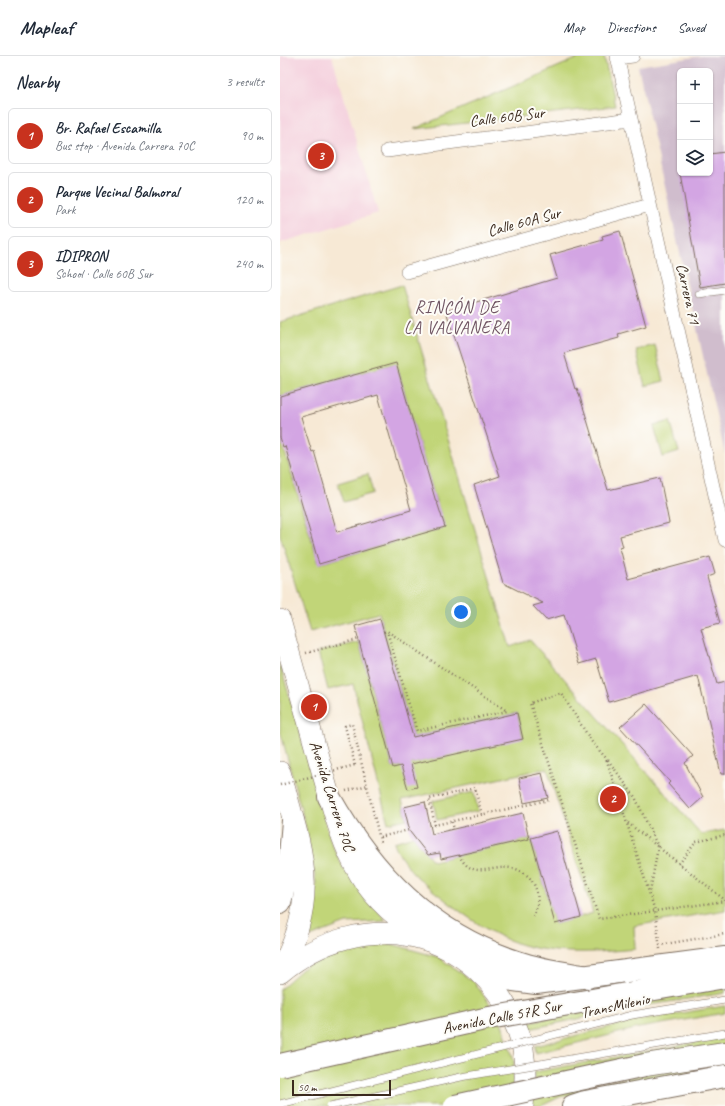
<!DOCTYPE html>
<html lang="en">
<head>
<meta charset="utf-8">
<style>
	body { margin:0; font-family:Caveat,sans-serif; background:#f6f6f7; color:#1f2937 }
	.controls { position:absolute; right:12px; top:12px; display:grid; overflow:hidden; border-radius:6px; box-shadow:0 1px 3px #0004 }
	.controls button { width:36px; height:36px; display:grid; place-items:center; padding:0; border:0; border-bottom:1px solid #e0e1e3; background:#fff; color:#1f2937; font:20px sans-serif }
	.scale { position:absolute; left:12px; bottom:10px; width:99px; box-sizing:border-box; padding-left:4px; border:2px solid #3b2a1e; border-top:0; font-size:11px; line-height:14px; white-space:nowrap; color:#3b2a1e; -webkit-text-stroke:3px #fdfcf7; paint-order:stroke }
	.you { position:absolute; left:181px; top:556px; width:14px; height:14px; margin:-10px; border:3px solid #fff; border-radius:50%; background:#1a73e8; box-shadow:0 0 0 6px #1a73e833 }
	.badge { display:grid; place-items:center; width:26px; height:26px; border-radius:50%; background:#c8321e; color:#fff; font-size:13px; font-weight:700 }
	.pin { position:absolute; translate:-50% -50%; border:2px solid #fff; box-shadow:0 1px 4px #0006 }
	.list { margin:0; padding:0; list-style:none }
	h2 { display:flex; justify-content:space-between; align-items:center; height:52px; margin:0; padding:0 16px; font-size:17px }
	h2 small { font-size:13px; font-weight:400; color:#747a83 }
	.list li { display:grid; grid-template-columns:26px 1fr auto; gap:12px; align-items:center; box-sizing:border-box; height:56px; margin:0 8px 8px; padding:0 8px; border:1px solid #e0e1e3; border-radius:6px }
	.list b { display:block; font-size:15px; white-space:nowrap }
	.list p { margin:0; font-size:13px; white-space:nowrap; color:#747a83 }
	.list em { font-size:13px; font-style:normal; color:#747a83 }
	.icon { flex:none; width:22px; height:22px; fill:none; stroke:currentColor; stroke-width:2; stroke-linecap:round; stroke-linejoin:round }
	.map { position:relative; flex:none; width:445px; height:1050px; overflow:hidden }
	header { display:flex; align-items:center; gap:24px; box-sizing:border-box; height:56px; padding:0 20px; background:#fff; border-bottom:1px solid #e0e1e3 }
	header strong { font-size:19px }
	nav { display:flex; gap:22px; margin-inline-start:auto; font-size:14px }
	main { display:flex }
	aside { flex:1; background:#fff }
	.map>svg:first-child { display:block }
</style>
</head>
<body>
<header>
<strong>Mapleaf</strong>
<nav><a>Map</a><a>Directions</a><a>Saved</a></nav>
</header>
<main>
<aside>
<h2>Nearby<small>3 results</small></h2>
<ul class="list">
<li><span class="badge">1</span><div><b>Br. Rafael Escamilla</b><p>Bus stop · Avenida Carrera 70C</p></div><em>90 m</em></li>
<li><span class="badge">2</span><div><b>Parque Vecinal Balmoral</b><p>Park</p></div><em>120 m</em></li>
<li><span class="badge">3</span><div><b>IDIPRON</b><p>School · Calle 60B Sur</p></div><em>240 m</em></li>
</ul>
</aside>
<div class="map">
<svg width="445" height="1050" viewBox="0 0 445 1050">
	<rect width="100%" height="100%" fill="#fdfcf7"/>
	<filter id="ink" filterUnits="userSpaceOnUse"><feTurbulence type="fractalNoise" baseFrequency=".025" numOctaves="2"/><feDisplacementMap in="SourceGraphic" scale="8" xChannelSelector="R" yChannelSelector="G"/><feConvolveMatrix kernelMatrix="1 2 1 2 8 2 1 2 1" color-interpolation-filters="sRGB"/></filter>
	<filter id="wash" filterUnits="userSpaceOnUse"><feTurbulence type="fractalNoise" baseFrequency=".012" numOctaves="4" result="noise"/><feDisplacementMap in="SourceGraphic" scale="16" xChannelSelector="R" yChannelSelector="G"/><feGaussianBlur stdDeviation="0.9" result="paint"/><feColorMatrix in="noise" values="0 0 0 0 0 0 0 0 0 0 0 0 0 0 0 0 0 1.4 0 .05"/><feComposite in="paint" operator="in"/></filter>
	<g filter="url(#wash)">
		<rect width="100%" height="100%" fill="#f7e9d5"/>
		<!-- built -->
		<path fill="#f4cfdd" d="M0 0H52L98 157 0 187Z"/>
		<!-- industrial -->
		<path fill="#d0bdcd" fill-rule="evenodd" d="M422 0H445V398L358 10ZM400 15H430V117H400Z"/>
		<!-- green -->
		<path fill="#c1d578" stroke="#7e804b" d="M303 0H324L335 50 134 73Z
			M122 229 230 591 250 584 421 778 445 774V854L354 870 355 893C314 897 268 900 228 884 203 873 180 856 159 839 141 826 121 808 114 786L133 780 153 805 251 782 275 868 313 857 267 712 122 744 127 763 108 767 73 628 48 634 38 596 79 586 113 712 243 682 237 657 133 681 99 557 30 576 0 479V381L39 508 165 471 154 439 116 307 0 340V266Z
			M375 289 384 325 365 330 356 294Z
			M390 365 399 396 383 401 374 370Z
			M88 418 93 437 64 446 58 427Z
			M0 608 52 789 64 813 106 865 66 867 30 881 36 827 26 772 0 674Z
			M194 736 198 755 157 764 153 745Z
			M115 889 158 901 194 926 220 962 234 1004 232 1050H0V933L28 908 70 891Z
			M445 931V937L356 951 249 973 247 966Z
			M445 950V957L359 972 256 997 255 990 357 964Z
			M445 981V989L254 1024 255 1016Z
			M445 1002V1009L280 1041 261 1050H250L251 1041Z"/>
		<g id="blocks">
			<!-- building -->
			<path fill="#d3a5e3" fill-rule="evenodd" d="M445 96V227L420 231 400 117H430V98Z
				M340 175 366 270 338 278 339 282 284 297 295 333 297 332 305 357 328 434 380 422 389 467 340 480 343 491 340 492 348 523 430 501 435 518 427 521 440 567 421 572 437 628 445 626V718H441L418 620 329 646 316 603 299 608 284 559 266 564 253 550 263 547 223 527 194 429 220 420 166 255 277 222 270 199 323 184 322 180Z
				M116 307 156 446H157L165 471 39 508 5 390 3 391 0 381V340ZM98 339 131 454 57 476 34 395 32 396 21 361Z
				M100 563 133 681 237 657 243 683 131 708 137 731 128 733 121 710 113 712 75 570Z
				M366 648 413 700 405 707 423 741 410 753 388 728 390 726 340 671Z
				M262 717 268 742 244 747 239 722Z
				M145 746 152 778 243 757 249 783 161 803 160 797 148 799 130 776 124 751Z
				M277 775 301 861 275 868 251 782Z"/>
		</g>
	</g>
	<g filter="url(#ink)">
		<use href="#blocks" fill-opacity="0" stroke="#7d6d5e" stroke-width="1"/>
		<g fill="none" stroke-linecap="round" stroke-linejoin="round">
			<!-- service casing -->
			<g stroke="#7d6d5e" stroke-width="8">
				<path id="service" d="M419 238 445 234
					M352 959 445 944
					M357 992 445 977"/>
			</g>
			<!-- minor casing -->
			<g stroke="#7d6d5e" stroke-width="14">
				<path id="minor" d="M337 0 445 484
					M337 2 353 0
					M107 95 351 63
					M127 216 370 149"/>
			</g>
			<!-- primary casing -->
			<g stroke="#7d6d5e" stroke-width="22">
				<path id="primary" d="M0 564C13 612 27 660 40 708 51 745 60 785 80 819 95 845 119 863 143 880
					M0 716C21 792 42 840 0 914
					M0 917C83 847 198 872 238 975 247 998 246 1026 243 1050"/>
			</g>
			<!-- trunk casing -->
			<g stroke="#7d6d5e" stroke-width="24">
				<path id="trunk" d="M49 741C93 819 150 877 237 906 260 914 284 917 308 921
					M0 846 9 812 13 765
					M199 914 219 922 256 927 445 902
					M346 938 445 921
					M365 1009 445 997
					M293 1050 305 1046 445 1020"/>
			</g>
			<!-- path -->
			<path stroke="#7d6d5e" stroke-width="2.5" stroke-dasharray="1 3" stroke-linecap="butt" d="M104 576 107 575 227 655 137 675 107 575
				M26 597 79 583
				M328 704 355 741 378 791 370 836
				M75 709 65 670 72 668 101 788
				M66 735 88 729
				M172 766 174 773
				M348 767 445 844
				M155 769 149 743 195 732 202 759
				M150 770 269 744
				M100 781 129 774
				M179 799C192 825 212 809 232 812 254 816 264 841 253 860
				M399 808 416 786 445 779
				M379 889 445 878
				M380 893 375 855 326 702 312 686 281 637 250 647 319 863 445 845"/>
			<!-- service -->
			<use href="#service" stroke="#fff" stroke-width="7"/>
			<!-- minor -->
			<use href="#minor" stroke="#fff" stroke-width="13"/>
			<!-- primary -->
			<use href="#primary" stroke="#fff" stroke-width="21"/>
			<!-- trunk -->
			<use href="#trunk" stroke="#fff" stroke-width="22"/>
			<!-- service-bridge casing -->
			<g stroke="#7d6d5e" stroke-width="8" stroke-linecap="butt">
				<path id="service-bridge" d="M0 1048 352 959
					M50 1050 181 1021 357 992"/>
			</g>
			<!-- trunk-bridge casing -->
			<g stroke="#7d6d5e" stroke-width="24" stroke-linecap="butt">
				<path id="trunk-bridge" d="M0 1009 209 962 346 938
					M175 1050 365 1009"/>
			</g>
			<!-- path-bridge -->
			<path stroke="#7d6d5e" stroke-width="2.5" stroke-dasharray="1 3" stroke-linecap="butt" d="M0 729 75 709"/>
			<!-- service-bridge -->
			<use href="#service-bridge" stroke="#fff" stroke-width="7"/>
			<!-- trunk-bridge -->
			<use href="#trunk-bridge" stroke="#fff" stroke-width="22"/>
		</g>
	</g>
	<g text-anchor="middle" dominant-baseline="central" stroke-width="4" stroke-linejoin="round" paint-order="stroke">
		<!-- street labels -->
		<g font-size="16" fill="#3b2a1e" stroke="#fdfcf7">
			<text transform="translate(227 61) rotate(-7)">Calle 60B Sur</text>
			<text transform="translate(244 166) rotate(-15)">Calle 60A Sur</text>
			<text transform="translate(408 238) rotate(77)">Carrera 71</text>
			<text transform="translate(52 740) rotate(72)">Avenida Carrera 70C</text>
			<text transform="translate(335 950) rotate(-12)">TransMilenio</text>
			<text transform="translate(222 961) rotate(-11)">Avenida Calle 57R Sur</text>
		</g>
		<!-- neighbourhood labels -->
		<g font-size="17" letter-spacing="1" fill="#705563" stroke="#fdfcf7">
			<text x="177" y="251">RINCÓN DE<tspan x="177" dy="20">LA VALVANERA</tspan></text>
		</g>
	</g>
</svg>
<div class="controls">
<button>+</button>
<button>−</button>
<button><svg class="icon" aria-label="layers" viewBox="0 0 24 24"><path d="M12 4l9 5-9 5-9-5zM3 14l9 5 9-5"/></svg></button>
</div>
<div class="scale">50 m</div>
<div class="you"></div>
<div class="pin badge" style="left:34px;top:651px">1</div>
<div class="pin badge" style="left:333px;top:743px">2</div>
<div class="pin badge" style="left:41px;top:100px">3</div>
</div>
</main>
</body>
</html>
